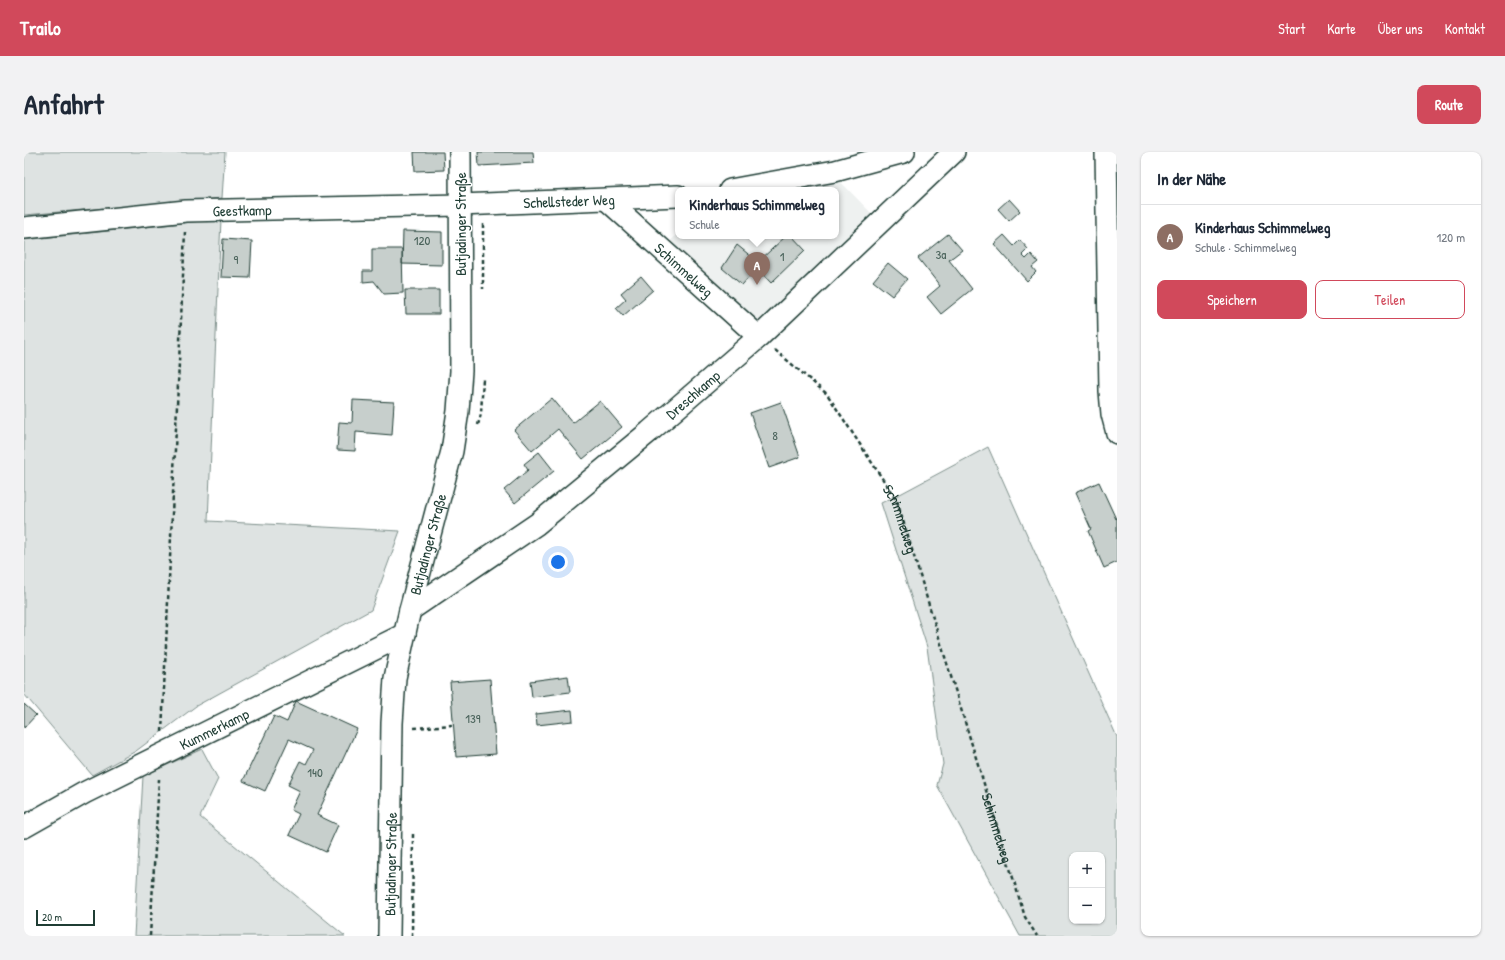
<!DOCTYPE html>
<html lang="de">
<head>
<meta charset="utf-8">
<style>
	body { margin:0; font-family:"Patrick Hand",sans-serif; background:#f2f2f3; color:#1f2937 }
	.controls { position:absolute; right:12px; bottom:12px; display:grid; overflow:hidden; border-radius:8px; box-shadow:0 1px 3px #0004 }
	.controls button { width:36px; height:36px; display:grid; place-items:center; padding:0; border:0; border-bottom:1px solid #e0e1e3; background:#fff; color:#1f2937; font:20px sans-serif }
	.scale { position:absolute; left:12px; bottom:10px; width:59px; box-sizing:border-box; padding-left:4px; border:2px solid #1f3d34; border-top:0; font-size:11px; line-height:14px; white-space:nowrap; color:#1f3d34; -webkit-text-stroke:3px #fff; paint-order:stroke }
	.you { position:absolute; left:534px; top:410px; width:14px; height:14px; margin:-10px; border:3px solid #fff; border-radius:50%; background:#1a73e8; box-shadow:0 0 0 6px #1a73e833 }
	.badge { display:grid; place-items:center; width:26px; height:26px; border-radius:50%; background:#d1495b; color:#fff; font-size:13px; font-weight:700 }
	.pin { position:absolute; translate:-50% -33px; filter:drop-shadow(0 1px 2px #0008) }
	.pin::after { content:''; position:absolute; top:21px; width:14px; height:12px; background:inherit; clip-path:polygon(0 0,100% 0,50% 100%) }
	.popup { position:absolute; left:651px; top:35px; width:164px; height:52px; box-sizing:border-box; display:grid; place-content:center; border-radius:8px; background:#fff; filter:drop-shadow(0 1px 3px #0005); font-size:13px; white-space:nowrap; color:#747a83 }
	.popup b { font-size:15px; color:#1f2937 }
	.popup::after { content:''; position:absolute; left:50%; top:100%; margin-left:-8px; border:8px solid transparent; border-top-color:#fff }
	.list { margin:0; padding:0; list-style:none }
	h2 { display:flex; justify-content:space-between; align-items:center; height:52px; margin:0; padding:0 16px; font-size:17px }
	h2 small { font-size:13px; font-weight:400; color:#747a83 }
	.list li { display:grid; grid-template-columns:26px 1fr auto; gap:12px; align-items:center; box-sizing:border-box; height:64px; padding:0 16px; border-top:1px solid #e0e1e3 }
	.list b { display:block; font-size:15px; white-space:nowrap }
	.list p { margin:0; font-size:13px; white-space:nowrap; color:#747a83 }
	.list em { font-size:13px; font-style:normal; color:#747a83 }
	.actions { display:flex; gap:8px; padding:12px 16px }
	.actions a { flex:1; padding:9px 0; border:1px solid #d1495b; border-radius:8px; text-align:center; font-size:14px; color:#d1495b }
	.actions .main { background:#d1495b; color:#fff }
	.map { position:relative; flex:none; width:1093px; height:784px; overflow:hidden; border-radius:8px }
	header { display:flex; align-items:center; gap:24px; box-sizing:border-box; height:56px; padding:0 20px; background:#d1495b; color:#fff }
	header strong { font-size:19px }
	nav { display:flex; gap:22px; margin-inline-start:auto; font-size:14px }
	.intro { display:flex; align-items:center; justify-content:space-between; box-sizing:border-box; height:96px; padding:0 24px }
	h1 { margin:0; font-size:28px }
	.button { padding:10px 18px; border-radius:8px; background:#d1495b; color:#fff; font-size:14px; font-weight:700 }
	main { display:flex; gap:24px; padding:0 24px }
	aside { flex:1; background:#fff; border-radius:8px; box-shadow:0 1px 3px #0004 }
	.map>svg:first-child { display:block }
</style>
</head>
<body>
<header>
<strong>Trailo</strong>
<nav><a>Start</a><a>Karte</a><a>Über uns</a><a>Kontakt</a></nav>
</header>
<div class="intro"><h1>Anfahrt</h1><a class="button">Route</a></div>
<main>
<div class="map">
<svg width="1093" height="784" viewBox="0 0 1093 784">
	<rect width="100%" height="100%" fill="#fff"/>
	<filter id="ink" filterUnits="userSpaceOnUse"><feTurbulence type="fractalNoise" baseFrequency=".025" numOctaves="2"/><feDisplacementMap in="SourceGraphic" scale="8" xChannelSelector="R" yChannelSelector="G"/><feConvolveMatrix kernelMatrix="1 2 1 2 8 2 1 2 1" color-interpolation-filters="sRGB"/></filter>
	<g filter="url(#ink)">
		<!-- built -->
		<path fill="#eef1f0" d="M814 27 850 64 735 173 643 93 654 81V84H812V38H753Z"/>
		<!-- green -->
		<path fill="#dee3e2" stroke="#7e908b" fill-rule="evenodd" d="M0 0H201L198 46 0 63Z
			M197 67 184 369 376 379 347 458 172 554 112 599 68 623 0 542V88Z
			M964 295 1093 585V784H996L913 633 919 612 903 495 857 351 878 341ZM1048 703H1078V769H1048Z
			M178 597 194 627 176 665 321 784H110L119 624Z"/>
		<!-- building -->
		<path fill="#c7cfcc" stroke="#1f3d34" d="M390 0H419L420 18 391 19Z
			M454 0H509L510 11 455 14Z
			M985 47 996 59 985 69 974 57Z
			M379 79 418 80V113L378 112Z
			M924 82 938 98 925 108 948 137 917 162 903 145 916 134 894 106Z
			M980 83 990 94 996 88 1004 97 998 103 1002 107 1007 102 1014 110 1008 115 1012 120 1003 129 970 92Z
			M762 84H768L781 98 747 131 733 116 718 133 698 116 713 93 734 110Z
			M199 87 228 89 226 126 197 125Z
			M348 97H378L379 141 360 142 350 129 339 130V119H348Z
			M864 111 883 127 868 144 849 129Z
			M617 124 629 138 599 164 592 156 602 147 597 141Z
			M381 138H415V162H382Z
			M528 246 549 271 576 249 598 275 559 307 534 277 508 299 490 278Z
			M329 248 370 250 368 283 332 280 331 299 313 298 315 270 328 271Z
			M757 250 776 305 745 316 726 261Z
			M515 300 530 319 491 351 480 338 504 318 500 312Z
			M1075 330 1092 367 1093 366V410L1080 416 1064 379 1067 377 1051 341Z
			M544 524 546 540 508 545 506 529Z
			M466 527 472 602 432 605 426 530Z
			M272 549 333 577 293 663 314 673 302 700 265 683 275 662 267 658 276 639 264 633 276 609 282 612 289 598 265 587 241 639 219 629 250 564 263 570Z
			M0 552 12 563 0 576Z
			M548 558 549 569 513 573 512 562Z"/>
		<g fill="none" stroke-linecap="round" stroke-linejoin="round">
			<!-- minor casing -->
			<g stroke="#1f3d34" stroke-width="24">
				<g id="minor">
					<path d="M1082 0 1086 239 1088 262 1093 281"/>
					<path d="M706 38 811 19 880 0"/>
					<path id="s2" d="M583 48 735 185"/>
					<path id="s3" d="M0 76 162 59 436 53 654 44"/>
					<path id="s4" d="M386 458 513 372 625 280 735 185 930 0"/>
					<path id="s5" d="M0 675 60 641 381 482"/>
					<path id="s6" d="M365 784 368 571 371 526 386 458 428 299 434 259 437 219 436 0"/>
				</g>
			</g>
			<!-- path -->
			<g stroke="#1f3d34" stroke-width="2.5" stroke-dasharray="4 3" stroke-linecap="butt">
				<path d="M459 72V137"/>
				<path id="s1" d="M751 198 803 242 873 349 1001 765 1013 784"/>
				<path d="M454 273 457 262 459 226"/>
				<path d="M390 576 428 573"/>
				<path d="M138 580 161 80"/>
				<path d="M126 784 135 627"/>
				<path d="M388 784 389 682"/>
			</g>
			<!-- minor -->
			<use href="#minor" stroke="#fff" stroke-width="21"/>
		</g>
	</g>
	<g text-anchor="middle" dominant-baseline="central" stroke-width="3" stroke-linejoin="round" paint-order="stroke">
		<!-- number labels -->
		<g font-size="13" fill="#49625a">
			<text x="398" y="88">120</text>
			<text x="917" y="102">3a</text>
			<text x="758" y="104">1</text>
			<text x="212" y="107">9</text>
			<text x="751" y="283">8</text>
			<text x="449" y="566">139</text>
			<text x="291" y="620">140</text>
		</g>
		<!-- street labels -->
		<g font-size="15" fill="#1f3d34" stroke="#fff">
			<text stroke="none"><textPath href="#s3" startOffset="546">Schellsteder Weg</textPath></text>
			<text stroke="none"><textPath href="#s3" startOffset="219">Geestkamp</textPath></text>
			<text transform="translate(436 72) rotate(-90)">Butjadinger Straße</text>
			<text stroke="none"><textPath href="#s2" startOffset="104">Schimmelweg</textPath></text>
			<text stroke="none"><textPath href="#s4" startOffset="356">Dreschkamp</textPath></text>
			<text stroke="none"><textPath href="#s1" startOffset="214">Schimmelweg</textPath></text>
			<text stroke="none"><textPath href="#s6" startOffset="396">Butjadinger Straße</textPath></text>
			<text stroke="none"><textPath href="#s5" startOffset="214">Kummerkamp</textPath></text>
			<text stroke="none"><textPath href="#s1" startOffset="538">Schimmelweg</textPath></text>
			<text stroke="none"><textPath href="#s6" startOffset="72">Butjadinger Straße</textPath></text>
		</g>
	</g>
</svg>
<div class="controls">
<button>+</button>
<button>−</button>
</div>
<div class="scale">20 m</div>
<div class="you"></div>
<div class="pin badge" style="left:733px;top:133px;background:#8d6e63">A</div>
<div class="popup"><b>Kinderhaus Schimmelweg</b>Schule</div>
</div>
<aside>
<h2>In der Nähe<small></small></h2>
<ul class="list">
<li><span class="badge" style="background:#8d6e63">A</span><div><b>Kinderhaus Schimmelweg</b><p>Schule · Schimmelweg</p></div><em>120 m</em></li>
</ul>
<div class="actions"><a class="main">Speichern</a><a>Teilen</a></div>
</aside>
</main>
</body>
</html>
